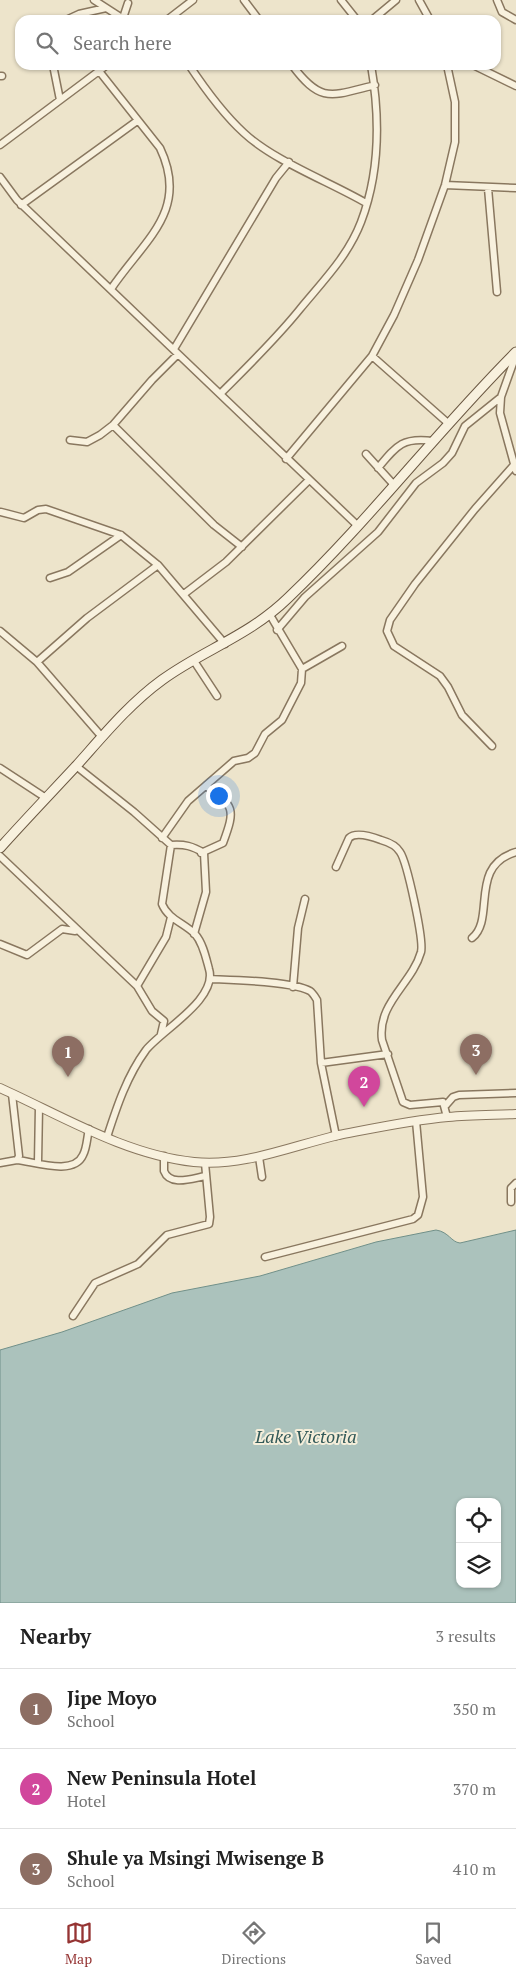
<!DOCTYPE html>
<html lang="en">
<head>
<meta charset="utf-8">
<style>
	body { margin:0; font-family:"PT Serif",serif; background:#f6f6f6; color:#222 }
	.controls { position:absolute; right:15px; bottom:15px; display:grid; overflow:hidden; border-radius:10px; box-shadow:0 1px 4px #0004 }
	.controls button { width:45px; height:45px; display:grid; place-items:center; padding:0; border:0; border-bottom:1px solid #e0e0e0; background:#fff; color:#222; font:25px sans-serif }
	.you { position:absolute; left:218px; top:795px; width:18px; height:18px; margin:-12px; border:4px solid #fff; border-radius:50%; background:#1a73e8; box-shadow:0 0 0 8px #1a73e833 }
	.badge { display:grid; place-items:center; width:32px; height:32px; border-radius:50%; background:#953433; color:#fff; font-size:16px; font-weight:700 }
	.pin { position:absolute; translate:-50% -41px; filter:drop-shadow(0 1px 2px #0008) }
	.pin::after { content:''; position:absolute; top:26px; width:18px; height:15px; background:inherit; clip-path:polygon(0 0,100% 0,50% 100%) }
	.list { margin:0; padding:0; list-style:none }
	h2 { display:flex; justify-content:space-between; align-items:center; height:65px; margin:0; padding:0 20px; font-size:21px }
	h2 small { font-size:16px; font-weight:400; color:#767676 }
	.list li { display:grid; grid-template-columns:32px 1fr auto; gap:15px; align-items:center; box-sizing:border-box; height:80px; padding:0 20px; border-top:1px solid #e0e0e0 }
	.list b { display:block; font-size:19px; white-space:nowrap }
	.list p { margin:0; font-size:16px; white-space:nowrap; color:#767676 }
	.list em { font-size:16px; font-style:normal; color:#767676 }
	.icon { flex:none; width:28px; height:28px; fill:none; stroke:currentColor; stroke-width:2; stroke-linecap:round; stroke-linejoin:round }
	.map { position:relative; flex:none; width:516px; height:1603px; overflow:hidden }
	.search { position:absolute; background:#fff; box-shadow:0 1px 4px #0004; left:15px; right:15px; top:15px; height:55px; display:flex; align-items:center; gap:12px; box-sizing:border-box; padding:0 18px; border-radius:15px; color:#767676; font-size:19px }
	.sheet { height:305px; background:#fff }
	nav { display:flex; justify-content:space-around; align-items:center; box-sizing:border-box; height:70px; border-top:1px solid #e0e0e0; background:#fff; font-size:14px; color:#767676 }
	nav a { display:grid; justify-items:center; gap:2px }
	nav .on { color:#953433 }
	.map>svg:first-child { display:block }
</style>
</head>
<body>
<div class="map">
<svg width="516" height="1603" viewBox="0 0 516 1603">
	<rect width="100%" height="100%" fill="#ede4cb"/>
	<!-- water -->
	<path fill="#abc2bc" stroke="#719089" fill-rule="evenodd" d="M436 1230C449 1232 451 1242 460 1243L516 1230V1603H0V1350L62 1332 172 1293 260 1276 376 1242ZM460 1502H497V1584H460Z"/>
	<g fill="none" stroke-linecap="round" stroke-linejoin="round">
		<!-- minor casing -->
		<g stroke="#89775f" stroke-width="9">
			<path id="minor" d="M94 0 125 20
				M244 0 259 20
				M341 0 357 20
				M419 0 430 20
				M497 0 502 12 516 20
				M123 18 128 3
				M66 20 79 14 106 8
				M167 20 193 0
				M372 20 396 0
				M53 65 60 100
				M189 65C205 89 222 113 244 133 274 161 330 182 366 203
				M292 65C321 104 331 96 375 85
				M473 65 516 86
				M99 71 160 148C190 211 144 240 111 289
				M0 76H2
				M0 145 107 65
				M0 177 17 200 358 526
				M445 185 516 188
				M488 188 497 292
				M21 205 137 121
				M174 349 276 178 289 162
				M516 355 501 397 500 413 516 471
				M372 356 449 424
				M220 394C248 366 276 339 300 309 323 281 348 256 361 222 380 172 380 117 371 65
				M113 425 214 525 242 547
				M70 440 87 442 100 435 113 425 152 380 178 354
				M366 454 394 485
				M286 459 372 356 394 315 418 260 445 185 455 142V102L447 65
				M378 468C397 445 403 437 433 441
				M1 512 24 518 38 510 46 509 121 535 158 565 225 644
				M50 578 68 572 121 535
				M184 594 226 562 308 481
				M277 630 305 597 378 532 416 483 443 463 452 453 465 426 501 397
				M0 631 37 662 102 737
				M194 661 217 696
				M37 662 87 618 158 565
				M302 669 342 646
				M492 746 462 715 448 687 440 676 394 646 387 631 390 620 415 584 475 509 514 465
				M76 766 134 812 171 845C185 844 192 846 204 853L206 892 194 934
				M0 768 46 798
				M162 838 188 801 234 761 248 758 255 753 265 734 282 720 301 683 302 669 270 615
				M201 853 223 843C236 808 234 806 206 786
				M0 856 137 986 152 1011 164 1021 161 1034
				M336 867 349 838C356 831 373 837 381 840 388 842 396 845 400 852 407 862 424 940 421 952 412 984 377 1003 382 1040L403 1102 410 1105 443 1102 447 1117
				M472 938C496 919 468 866 516 852
				M0 944 27 955 62 929 75 931
				M210 979C232 980 292 981 310 991 313 993 315 997 317 1000L321 1063 336 1136
				M137 986 166 937 171 917
				M293 987 298 928 305 899
				M321 1063 388 1054
				M446 1105 453 1097 459 1095 516 1093
				M107 1137C117 1106 127 1076 146 1050 162 1030 218 999 209 969 206 958 203 943 195 934 184 923 168 919 162 904L171 845
				M164 1156V1171C170 1187 193 1178 206 1176
				M259 1157 262 1177
				M17 1160C35 1162 74 1176 83 1155 87 1148 87 1137 89 1129
				M38 1162 39 1107
				M0 1163 17 1160 19 1156 12 1094
				M511 1202V1188L516 1183
				M265 1257 413 1219 418 1215 423 1197 416 1121
				M73 1316 95 1283 138 1264 167 1235 209 1224 210 1217 205 1163"/>
		</g>
		<!-- tertiary casing -->
		<g stroke="#89775f" stroke-width="10">
			<path id="tertiary" d="M0 1088C62 1116 126 1155 194 1162 244 1167 291 1146 339 1135 375 1128 412 1120 448 1117 470 1115 493 1115 516 1114"/>
		</g>
		<!-- secondary casing -->
		<g stroke="#6b5842" stroke-width="11">
			<path id="secondary" d="M0 848C25 820 51 793 77 765 103 736 129 704 162 680 203 650 249 636 288 598 369 521 437 431 516 352"/>
		</g>
		<!-- minor -->
		<use href="#minor" stroke="#f8f1de" stroke-width="6"/>
		<!-- tertiary -->
		<use href="#tertiary" stroke="#f8f1de" stroke-width="8"/>
		<!-- secondary -->
		<use href="#secondary" stroke="#f8f1de" stroke-width="9"/>
	</g>
	<g text-anchor="middle" dominant-baseline="central" stroke-width="4" stroke-linejoin="round" paint-order="stroke">
		<!-- water labels -->
		<g font-size="18" font-style="italic" fill="#325958" stroke="#f5eeda">
			<text x="306" y="1436">Lake Victoria</text>
		</g>
	</g>
</svg>
<div class="controls">
<button><svg class="icon" aria-label="locate" viewBox="0 0 24 24"><circle cx="12" cy="12" r="6"/><path d="M12 2v4M12 18v4M2 12h4M18 12h4"/></svg></button>
<button><svg class="icon" aria-label="layers" viewBox="0 0 24 24"><path d="M12 4l9 5-9 5-9-5zM3 14l9 5 9-5"/></svg></button>
</div>
<div class="you"></div>
<div class="pin badge" style="left:68px;top:1077px;background:#8d6e63">1</div>
<div class="pin badge" style="left:364px;top:1107px;background:#d1479c">2</div>
<div class="pin badge" style="left:476px;top:1075px;background:#8d6e63">3</div>
<div class="search"><svg class="icon" aria-label="search" viewBox="0 0 24 24"><circle cx="10" cy="10" r="6"/><path d="M15 15l6 6"/></svg>Search here</div>
</div>
<section class="sheet">
<h2>Nearby<small>3 results</small></h2>
<ul class="list">
<li><span class="badge" style="background:#8d6e63">1</span><div><b>Jipe Moyo</b><p>School</p></div><em>350 m</em></li>
<li><span class="badge" style="background:#d1479c">2</span><div><b>New Peninsula Hotel</b><p>Hotel</p></div><em>370 m</em></li>
<li><span class="badge" style="background:#8d6e63">3</span><div><b>Shule ya Msingi Mwisenge B</b><p>School</p></div><em>410 m</em></li>
</ul>
</section>
<nav>
<a class="on"><svg class="icon" aria-label="map" viewBox="0 0 24 24"><path d="M3 6l6-2 6 2 6-2v14l-6 2-6-2-6 2zM9 4v14M15 6v14"/></svg>Map</a>
<a><svg class="icon" aria-label="directions" viewBox="0 0 24 24"><path d="M12 3l9 9-9 9-9-9zM9 14v-3h6M13 9l2 2-2 2"/></svg>Directions</a>
<a><svg class="icon" aria-label="saved" viewBox="0 0 24 24"><path d="M7 4h10v16l-5-4-5 4z"/></svg>Saved</a>
</nav>
</body>
</html>
